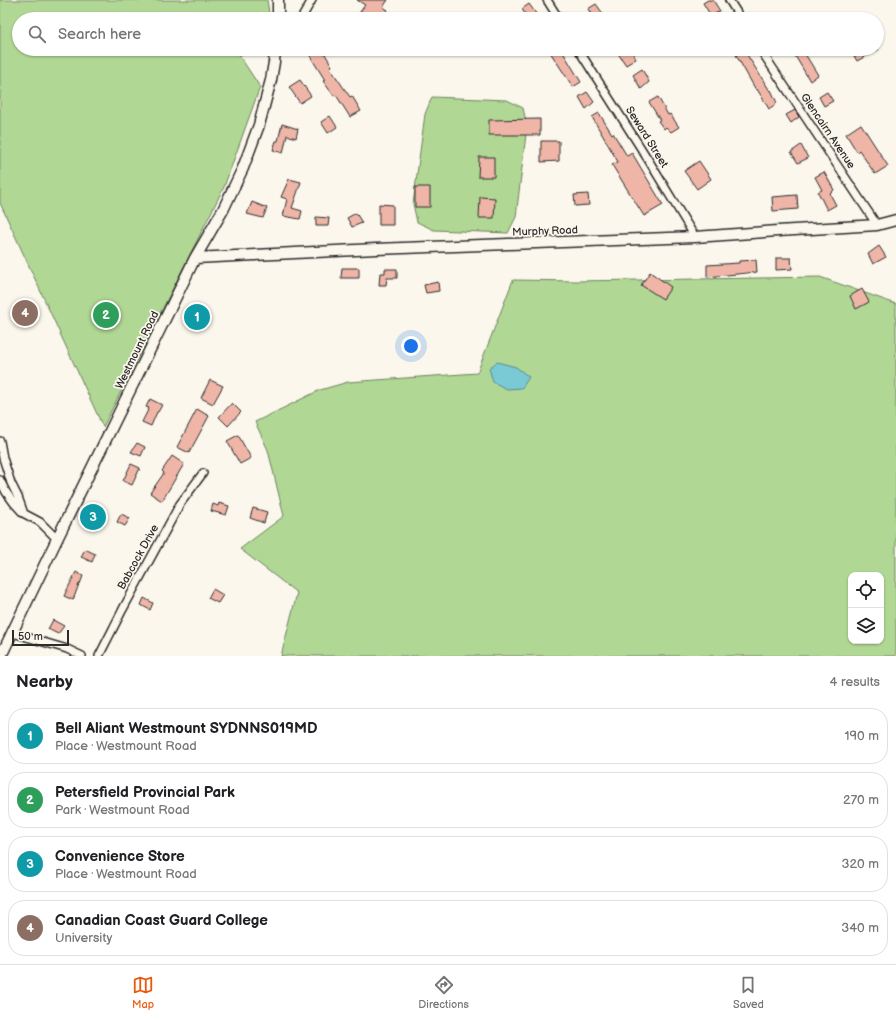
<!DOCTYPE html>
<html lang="en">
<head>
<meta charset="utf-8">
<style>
	body { margin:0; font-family:"Balsamiq Sans",sans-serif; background:#f6f6f6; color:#202124 }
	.controls { position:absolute; right:12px; bottom:12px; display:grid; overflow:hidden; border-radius:8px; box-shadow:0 1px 3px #0004 }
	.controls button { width:36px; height:36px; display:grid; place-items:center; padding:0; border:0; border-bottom:1px solid #e0e0e0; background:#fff; color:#202124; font:20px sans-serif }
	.scale { position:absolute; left:12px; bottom:10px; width:57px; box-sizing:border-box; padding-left:4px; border:2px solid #2b2b2b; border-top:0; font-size:11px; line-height:14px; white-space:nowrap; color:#2b2b2b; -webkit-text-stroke:3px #fbf7ec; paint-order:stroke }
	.you { position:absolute; left:411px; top:346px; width:14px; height:14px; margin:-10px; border:3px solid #fff; border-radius:50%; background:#1a73e8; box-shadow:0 0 0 6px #1a73e833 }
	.badge { display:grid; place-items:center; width:26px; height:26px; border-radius:50%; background:#ea580c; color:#fff; font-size:13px; font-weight:700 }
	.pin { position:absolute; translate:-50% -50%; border:2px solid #fff; box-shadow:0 1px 4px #0006 }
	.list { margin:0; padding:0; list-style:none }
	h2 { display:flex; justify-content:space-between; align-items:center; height:52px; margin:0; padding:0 16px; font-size:17px }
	h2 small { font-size:13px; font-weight:400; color:#757577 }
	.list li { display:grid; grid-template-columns:26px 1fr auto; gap:12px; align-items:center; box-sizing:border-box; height:56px; margin:0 8px 8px; padding:0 8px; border:1px solid #e0e0e0; border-radius:16px }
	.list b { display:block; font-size:15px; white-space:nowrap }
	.list p { margin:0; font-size:13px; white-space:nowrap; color:#757577 }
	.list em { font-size:13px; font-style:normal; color:#757577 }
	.icon { flex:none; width:22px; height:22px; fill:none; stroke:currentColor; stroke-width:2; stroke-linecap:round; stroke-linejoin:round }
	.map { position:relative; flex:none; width:896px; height:656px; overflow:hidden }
	.search { position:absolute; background:#fff; box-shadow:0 1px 3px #0004; left:12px; right:12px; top:12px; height:44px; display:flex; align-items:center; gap:10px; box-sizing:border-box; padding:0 14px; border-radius:22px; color:#757577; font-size:15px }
	.sheet { height:308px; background:#fff }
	nav { display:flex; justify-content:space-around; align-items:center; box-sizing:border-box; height:56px; border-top:1px solid #e0e0e0; background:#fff; font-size:11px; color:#757577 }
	nav a { display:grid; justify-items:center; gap:2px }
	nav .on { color:#ea580c }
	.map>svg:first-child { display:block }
</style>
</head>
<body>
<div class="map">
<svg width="896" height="656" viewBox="0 0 896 656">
	<rect width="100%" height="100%" fill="#fbf7ec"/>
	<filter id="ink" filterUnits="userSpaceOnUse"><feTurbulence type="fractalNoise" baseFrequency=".025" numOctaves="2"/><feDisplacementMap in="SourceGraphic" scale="8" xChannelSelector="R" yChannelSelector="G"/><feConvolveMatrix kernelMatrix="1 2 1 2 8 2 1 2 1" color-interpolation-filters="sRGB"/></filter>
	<g filter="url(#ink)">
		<!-- green -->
		<path fill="#b0d794" stroke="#6e8160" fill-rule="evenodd" d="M0 0H267L270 19H19V49H255L239 55 260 87 224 187 103 427 0 203Z
			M432 97 507 100 523 108 527 126 516 217 508 233 434 230 417 222 413 204 425 114Z
			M820 277 896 304V656H281L297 593 240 549 284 516 268 450 255 422 320 390 348 382 477 373 513 280 576 281ZM851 575H881V641H851Z"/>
		<!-- water -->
		<path fill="#7acad5" stroke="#5a8a91" d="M497 362 516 367 529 377 522 388 507 389 493 382 489 368Z"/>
		<!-- building -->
		<path fill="#efb6a8" stroke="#2b2b2b" d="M357 0H388L383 7 388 10 381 19H355L365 5Z
			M708 0H713L720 11 711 16 703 3Z
			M529 4 540 19H528L522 9Z
			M596 4 604 15 599 19H594L588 9Z
			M321 49H322L332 66 330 68 350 97 352 96 361 111 350 117 336 95 334 96 323 81 325 80 310 56Z
			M548 49H561L581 82 573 87Z
			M621 49H638L633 54 636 59 626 65 617 52Z
			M791 49H802L818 75 810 81Z
			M850 49H879L857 61Z
			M744 50 770 91 771 90 777 103 769 109 757 89 756 90 736 55Z
			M642 69 649 82 641 89 633 75Z
			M300 80 311 96 300 103 289 87Z
			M587 92 594 102 586 109 579 97Z
			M827 92 833 101 824 106 819 97Z
			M658 97 668 115 670 114 679 127 671 132 666 127 664 129 658 121 660 120 649 102Z
			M795 110 799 117 791 123 786 115Z
			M599 113 612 134 613 133 627 156 632 153 663 205 644 216 612 165 618 162 592 117Z
			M330 116 337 127 328 133 321 122Z
			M540 119V135H489V120Z
			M282 124 298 129 296 138 287 135 283 153 273 150 276 141H278Z
			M861 124 888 166 875 174 859 150 857 152 846 134Z
			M541 141H559V161L541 162Z
			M801 145 808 158 798 163 791 152Z
			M479 157H494V177H478Z
			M699 161 711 179 697 189 684 171Z
			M824 172 834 190 830 194 836 205 827 210 818 192 822 190 815 177Z
			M289 179 301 182 292 208 302 211 300 219 283 216 287 199 281 197Z
			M415 187H430V207H415Z
			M588 194 589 205 575 206 574 195Z
			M797 195 798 209 773 211 772 197Z
			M480 197 495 198 494 218H479Z
			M252 202 267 208 263 218 247 214Z
			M379 204 393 205V225H379Z
			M356 213 362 223 352 227 347 218Z
			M316 217 329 218 328 226H316Z
			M879 246 886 257 873 264 868 254Z
			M776 258H791L792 269 776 270Z
			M756 260 757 272 707 277V265L739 263V261Z
			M342 268H359V278H341Z
			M385 269H397V278H387L386 285H379L380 273H385Z
			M650 272 671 287 663 299 641 285Z
			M438 282 439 291 426 293 424 285Z
			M862 289 869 302 856 309 850 296Z
			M194 310 204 315 200 324 189 319Z
			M210 380 223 386 213 404 201 398Z
			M150 399 162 405 158 412H157L151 426 142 422 149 408 146 407Z
			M232 403 241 412 228 426 219 417Z
			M197 409 209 416 189 453 177 447Z
			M238 435 251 458 240 464 227 441Z
			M137 443 145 447 141 456 131 452Z
			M172 456 184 464 162 501 150 493 164 473 162 471Z
			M131 464 140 468 132 485 123 481Z
			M219 503 229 506 226 515 211 511 213 504 218 506Z
			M92 505 104 511 94 529 82 522Z
			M253 508 267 512 264 523 250 518Z
			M121 514 130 518 125 526 117 522Z
			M85 549 95 554 92 562 81 557Z
			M76 572 83 576 80 584H79L73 600 64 596Z
			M213 589 223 595 218 603 208 598Z
			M144 598 153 603 150 610 141 605Z
			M53 620 64 626 58 634 48 629Z"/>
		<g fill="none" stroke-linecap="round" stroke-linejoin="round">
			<!-- street casing -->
			<g stroke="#2b2b2b" stroke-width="10">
				<path id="street" d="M547 0 559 19
					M729 0 741 19
					M301 19 312 0
					M578 49 649 161 695 237
					M760 49 877 225
					M0 441 3 458 11 483 18 497 23 511
					M0 480 6 492 14 503 23 513 40 522 57 539
					M13 633 67 649 82 656
					M99 656 123 609 180 504 203 473"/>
			</g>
			<!-- secondary casing -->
			<g stroke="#2b2b2b" stroke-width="13">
				<path id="secondary" d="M278 0V19
					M195 258 376 249 695 237 778 231 877 225 896 220
					M1 656 57 539 195 258 223 210 243 168 259 125 271 80 274 62 275 49"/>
			</g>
			<!-- street -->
			<use href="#street" stroke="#fbf7ec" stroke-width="7"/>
			<!-- secondary -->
			<use href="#secondary" stroke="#fbf7ec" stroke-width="10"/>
		</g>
	</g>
	<g text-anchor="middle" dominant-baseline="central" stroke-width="3.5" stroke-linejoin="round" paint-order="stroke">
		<!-- street labels -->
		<g font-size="11" fill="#2b2b2b" stroke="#fbf7ec">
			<text transform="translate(828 131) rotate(56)">Glencairn Avenue</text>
			<text transform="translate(647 137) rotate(58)">Seward Street</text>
			<text transform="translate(545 231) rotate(-2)">Murphy Road</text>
			<text transform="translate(137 350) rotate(-64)">Westmount Road</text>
			<text transform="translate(138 557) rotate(-61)">Babcock Drive</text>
		</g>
	</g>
</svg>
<div class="controls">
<button><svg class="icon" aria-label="locate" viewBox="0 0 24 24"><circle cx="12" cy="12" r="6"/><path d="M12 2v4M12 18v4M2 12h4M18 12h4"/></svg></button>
<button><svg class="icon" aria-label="layers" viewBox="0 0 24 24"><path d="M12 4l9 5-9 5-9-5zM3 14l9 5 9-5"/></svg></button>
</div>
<div class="scale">50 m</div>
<div class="you"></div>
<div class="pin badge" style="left:197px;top:317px;background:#0f9aa8">1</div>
<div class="pin badge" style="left:106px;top:315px;background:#2e9e5b">2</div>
<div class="pin badge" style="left:93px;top:517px;background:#0f9aa8">3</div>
<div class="pin badge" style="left:25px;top:313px;background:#8d6e63">4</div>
<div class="search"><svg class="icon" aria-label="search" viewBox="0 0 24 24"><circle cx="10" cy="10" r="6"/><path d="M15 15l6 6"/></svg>Search here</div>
</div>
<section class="sheet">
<h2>Nearby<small>4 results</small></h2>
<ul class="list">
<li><span class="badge" style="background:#0f9aa8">1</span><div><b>Bell Aliant Westmount SYDNNS019MD</b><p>Place · Westmount Road</p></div><em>190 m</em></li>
<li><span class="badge" style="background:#2e9e5b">2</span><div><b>Petersfield Provincial Park</b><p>Park · Westmount Road</p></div><em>270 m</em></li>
<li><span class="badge" style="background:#0f9aa8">3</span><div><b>Convenience Store</b><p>Place · Westmount Road</p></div><em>320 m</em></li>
<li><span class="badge" style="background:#8d6e63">4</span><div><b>Canadian Coast Guard College</b><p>University</p></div><em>340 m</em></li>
</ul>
</section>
<nav>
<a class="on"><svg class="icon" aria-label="map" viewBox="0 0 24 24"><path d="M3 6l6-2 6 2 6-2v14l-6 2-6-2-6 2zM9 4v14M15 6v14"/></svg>Map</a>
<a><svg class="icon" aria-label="directions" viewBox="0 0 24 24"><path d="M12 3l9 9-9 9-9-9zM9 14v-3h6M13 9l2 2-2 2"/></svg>Directions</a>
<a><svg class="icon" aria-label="saved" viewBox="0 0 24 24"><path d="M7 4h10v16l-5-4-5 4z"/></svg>Saved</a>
</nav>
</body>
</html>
